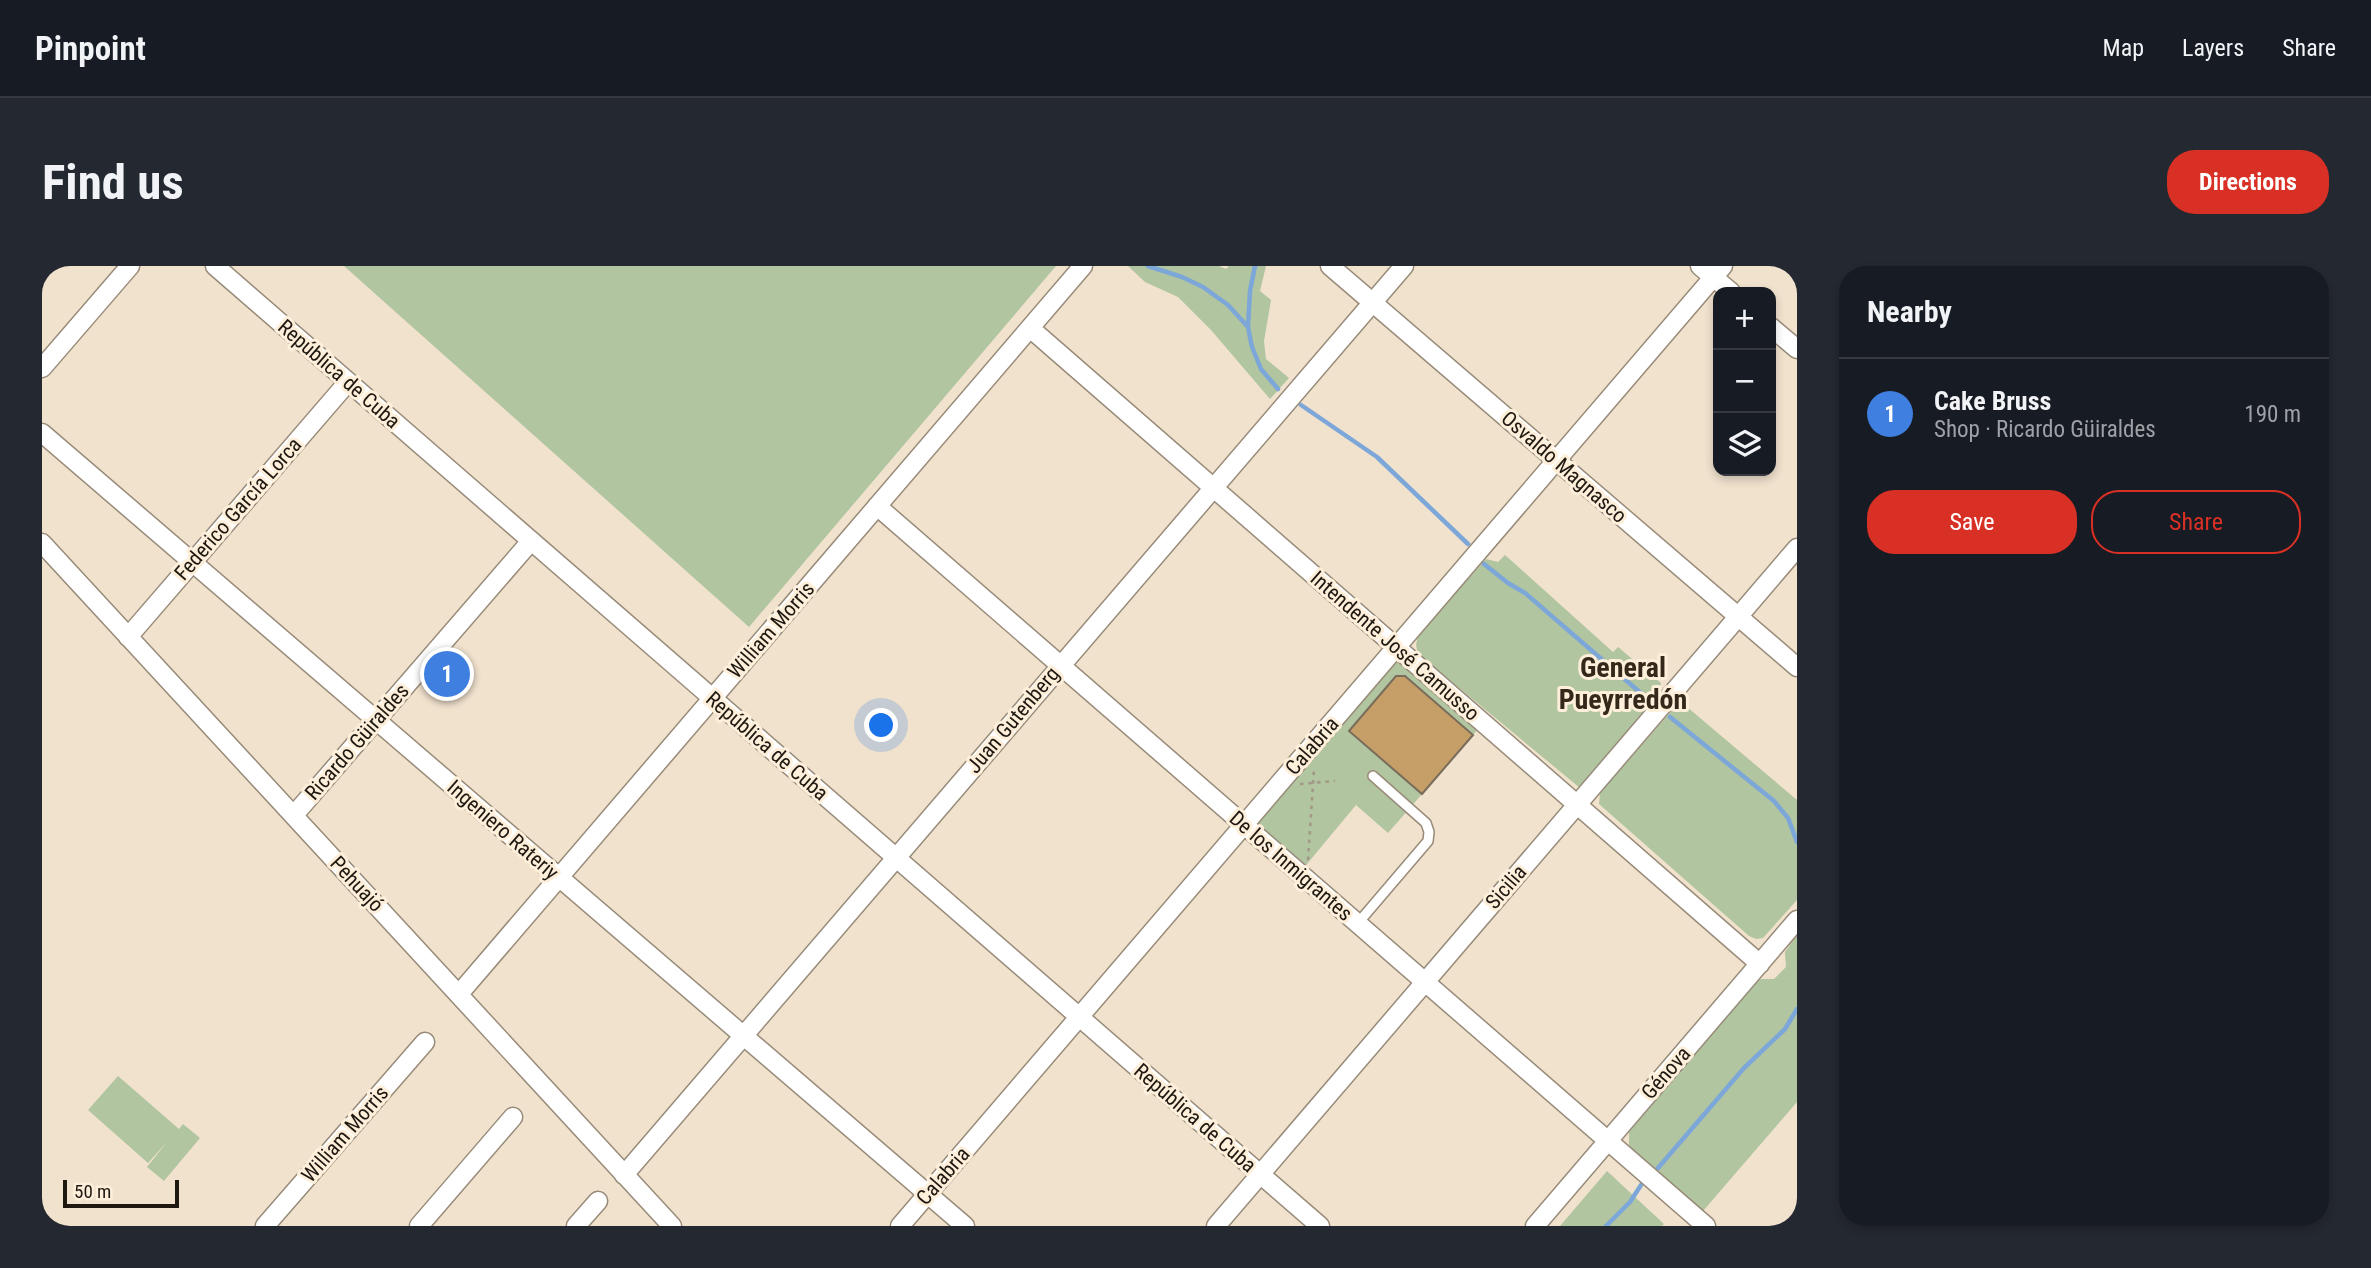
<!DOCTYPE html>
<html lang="en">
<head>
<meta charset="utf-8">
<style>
	body { margin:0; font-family:"Roboto Condensed",sans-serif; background:#242831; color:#f1f3f6 }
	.controls { position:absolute; right:21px; top:21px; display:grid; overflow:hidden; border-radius:14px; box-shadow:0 4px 10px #0003 }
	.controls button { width:63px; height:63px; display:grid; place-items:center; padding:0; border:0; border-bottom:2px solid #363941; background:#171b24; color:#f1f3f6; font:35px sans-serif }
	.scale { position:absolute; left:21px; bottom:18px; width:116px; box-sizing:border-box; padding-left:7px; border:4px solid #1e1811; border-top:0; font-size:19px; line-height:24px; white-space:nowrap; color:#1e1811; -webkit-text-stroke:5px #feefdb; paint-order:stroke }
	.you { position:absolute; left:840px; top:460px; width:24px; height:24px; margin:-18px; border:5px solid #fff; border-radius:50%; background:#1a73e8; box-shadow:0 0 0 10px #1a73e833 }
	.badge { display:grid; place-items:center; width:46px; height:46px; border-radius:50%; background:#d93025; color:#fff; font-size:23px; font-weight:700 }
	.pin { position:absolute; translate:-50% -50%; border:4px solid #fff; box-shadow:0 2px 7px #0006 }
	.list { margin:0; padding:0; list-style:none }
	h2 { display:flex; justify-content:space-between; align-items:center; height:91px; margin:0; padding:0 28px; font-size:30px }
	h2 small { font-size:23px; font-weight:400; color:#9ea1a6 }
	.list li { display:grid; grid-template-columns:46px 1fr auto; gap:21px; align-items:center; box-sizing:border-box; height:112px; padding:0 28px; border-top:2px solid #363941 }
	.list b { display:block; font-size:26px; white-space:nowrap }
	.list p { margin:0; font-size:23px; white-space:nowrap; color:#9ea1a6 }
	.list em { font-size:23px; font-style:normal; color:#9ea1a6 }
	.actions { display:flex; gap:14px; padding:21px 28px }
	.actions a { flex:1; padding:16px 0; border:2px solid #d93025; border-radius:28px; text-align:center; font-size:24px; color:#d93025 }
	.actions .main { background:#d93025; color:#fff }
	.icon { flex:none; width:38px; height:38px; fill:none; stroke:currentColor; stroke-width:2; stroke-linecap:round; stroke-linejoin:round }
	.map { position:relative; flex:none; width:1755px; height:960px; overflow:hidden; border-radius:28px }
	header { display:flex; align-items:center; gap:42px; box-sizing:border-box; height:98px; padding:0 35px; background:#171b24; border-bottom:2px solid #363941 }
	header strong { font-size:33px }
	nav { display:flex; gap:38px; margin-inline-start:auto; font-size:24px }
	.intro { display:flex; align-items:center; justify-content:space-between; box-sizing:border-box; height:168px; padding:0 42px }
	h1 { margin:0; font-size:49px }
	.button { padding:18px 32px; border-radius:28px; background:#d93025; color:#fff; font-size:24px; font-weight:700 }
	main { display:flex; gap:42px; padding:0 42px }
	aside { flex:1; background:#171b24; border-radius:28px; box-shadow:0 4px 10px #0003 }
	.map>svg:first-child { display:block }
</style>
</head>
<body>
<header>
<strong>Pinpoint</strong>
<nav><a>Map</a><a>Layers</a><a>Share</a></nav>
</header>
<div class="intro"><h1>Find us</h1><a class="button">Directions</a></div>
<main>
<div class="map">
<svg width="1755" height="960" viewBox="0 0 1755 960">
	<rect width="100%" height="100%" fill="#f1e2ce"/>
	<!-- green -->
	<path fill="#b0c5a0" d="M302 0H1014L707 361Z
		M1086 0H1177L1184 3 1187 0H1224L1218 25 1229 34 1222 75 1224 93 1247 112 1228 133 1169 64 1136 31 1103 16Z
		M1463 289 1571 386 1576 381 1619 417 1617 426 1602 444 1605 447 1538 522 1376 388 1374 379 1376 370 1444 293 1456 296Z
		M1356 394 1439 459 1431 469 1354 410 1307 464 1380 528 1346 567 1314 539 1260 604 1215 563V556Z
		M1638 435 1755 534V634L1721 672 1714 673 1707 670 1557 538 1558 527Z
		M1755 669V836L1661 945 1587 881V866L1714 716 1719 713H1732L1744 701 1743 686Z
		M76 810 137 863 141 858 158 872 122 915 105 901 125 876 106 897 46 844Z
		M1565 905 1622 958 1620 960H1518Z"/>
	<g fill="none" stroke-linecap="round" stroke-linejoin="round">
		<!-- stream -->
		<path stroke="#7ca7d8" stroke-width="4.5" d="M1106 0 1140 11 1161 21 1186 39 1206 61 1210 81 1219 103 1236 123
			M1206 61 1208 25 1213 0
			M1259 139 1335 191 1426 278
			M1442 298 1466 317 1483 327 1608 435
			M1628 451 1732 535 1746 552 1755 576
			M1616 902 1702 802 1743 763 1755 743
			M1564 960 1588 936 1599 919"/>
	</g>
	<!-- building -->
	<path fill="#c69f68" stroke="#796c5b" stroke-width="2" d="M1354 410H1363L1431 469 1380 528 1307 465Z"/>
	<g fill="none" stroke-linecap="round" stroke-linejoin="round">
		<!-- lane casing -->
		<g stroke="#988b79" stroke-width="12">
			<path id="lane" d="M1316 657 1386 575 1387 566 1384 557 1331 510"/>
		</g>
		<!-- street casing -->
		<g stroke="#988b79" stroke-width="21">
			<path id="street" d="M173 0 1278 960
				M1288 0 1755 401
				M1658 0 1689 26
				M1729 61 1755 83
				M988 62 1718 698
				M0 102 88 0
				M0 167 923 960
				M835 240 1664 960
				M0 277 630 960
				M86 371 306 116
				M252 549 489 275
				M417 728 1041 0
				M582 909 1362 0
				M223 960 383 776
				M377 960 471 851
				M534 960 556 935
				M858 960 1681 0
				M1174 960 1755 282
				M1493 960 1755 654"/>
		</g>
		<!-- path -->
		<path stroke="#a39788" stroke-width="2.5" stroke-dasharray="3.5 5" stroke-linecap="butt" d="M1258 518 1293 515
			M1266 594 1272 503"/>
		<!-- lane -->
		<use href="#lane" stroke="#fff" stroke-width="9"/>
		<!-- street -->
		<use href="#street" stroke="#fff" stroke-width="18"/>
	</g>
	<g text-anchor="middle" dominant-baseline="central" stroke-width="6" stroke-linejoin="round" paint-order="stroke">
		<!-- street labels -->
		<g font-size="21" fill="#1e1811" stroke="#feefdb">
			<text transform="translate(297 108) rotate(41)">República de Cuba</text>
			<text transform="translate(1522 201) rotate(41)">Osvaldo Magnasco</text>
			<text transform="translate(196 243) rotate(-49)">Federico García Lorca</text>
			<text transform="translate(729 364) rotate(-49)">William Morris</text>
			<text transform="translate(1353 380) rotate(41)">Intendente José Camusso</text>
			<text transform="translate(971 454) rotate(-50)">Juan Gutenberg</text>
			<text transform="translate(315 476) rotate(-49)">Ricardo Güiraldes</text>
			<text transform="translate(725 480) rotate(41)">República de Cuba</text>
			<text transform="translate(1270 480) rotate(-49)">Calabria</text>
			<text transform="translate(461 564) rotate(41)">Ingeniero Rateriy</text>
			<text transform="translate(1249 600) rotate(41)">De los Inmigrantes</text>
			<text transform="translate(315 618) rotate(47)">Pehuajó</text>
			<text transform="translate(1464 621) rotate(-49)">Sicilia</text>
			<text transform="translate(1624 807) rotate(-49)">Génova</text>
			<text transform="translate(1153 852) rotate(41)">República de Cuba</text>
			<text transform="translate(303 868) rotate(-49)">William Morris</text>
			<text transform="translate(901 910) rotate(-49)">Calabria</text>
		</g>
		<!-- district labels -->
		<g font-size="28" font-weight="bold" fill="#332819" stroke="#feefdb">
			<text x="1581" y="401">General<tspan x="1581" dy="32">Pueyrredón</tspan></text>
		</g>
	</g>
</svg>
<div class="controls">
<button>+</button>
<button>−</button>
<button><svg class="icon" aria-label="layers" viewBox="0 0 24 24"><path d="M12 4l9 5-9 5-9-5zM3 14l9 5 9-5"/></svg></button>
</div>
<div class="scale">50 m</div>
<div class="you"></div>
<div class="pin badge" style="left:405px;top:408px;background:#3f7fe0">1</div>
</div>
<aside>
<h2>Nearby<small></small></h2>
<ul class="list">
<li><span class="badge" style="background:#3f7fe0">1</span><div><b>Cake Bruss</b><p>Shop · Ricardo Güiraldes</p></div><em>190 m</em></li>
</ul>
<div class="actions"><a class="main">Save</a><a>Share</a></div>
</aside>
</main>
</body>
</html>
